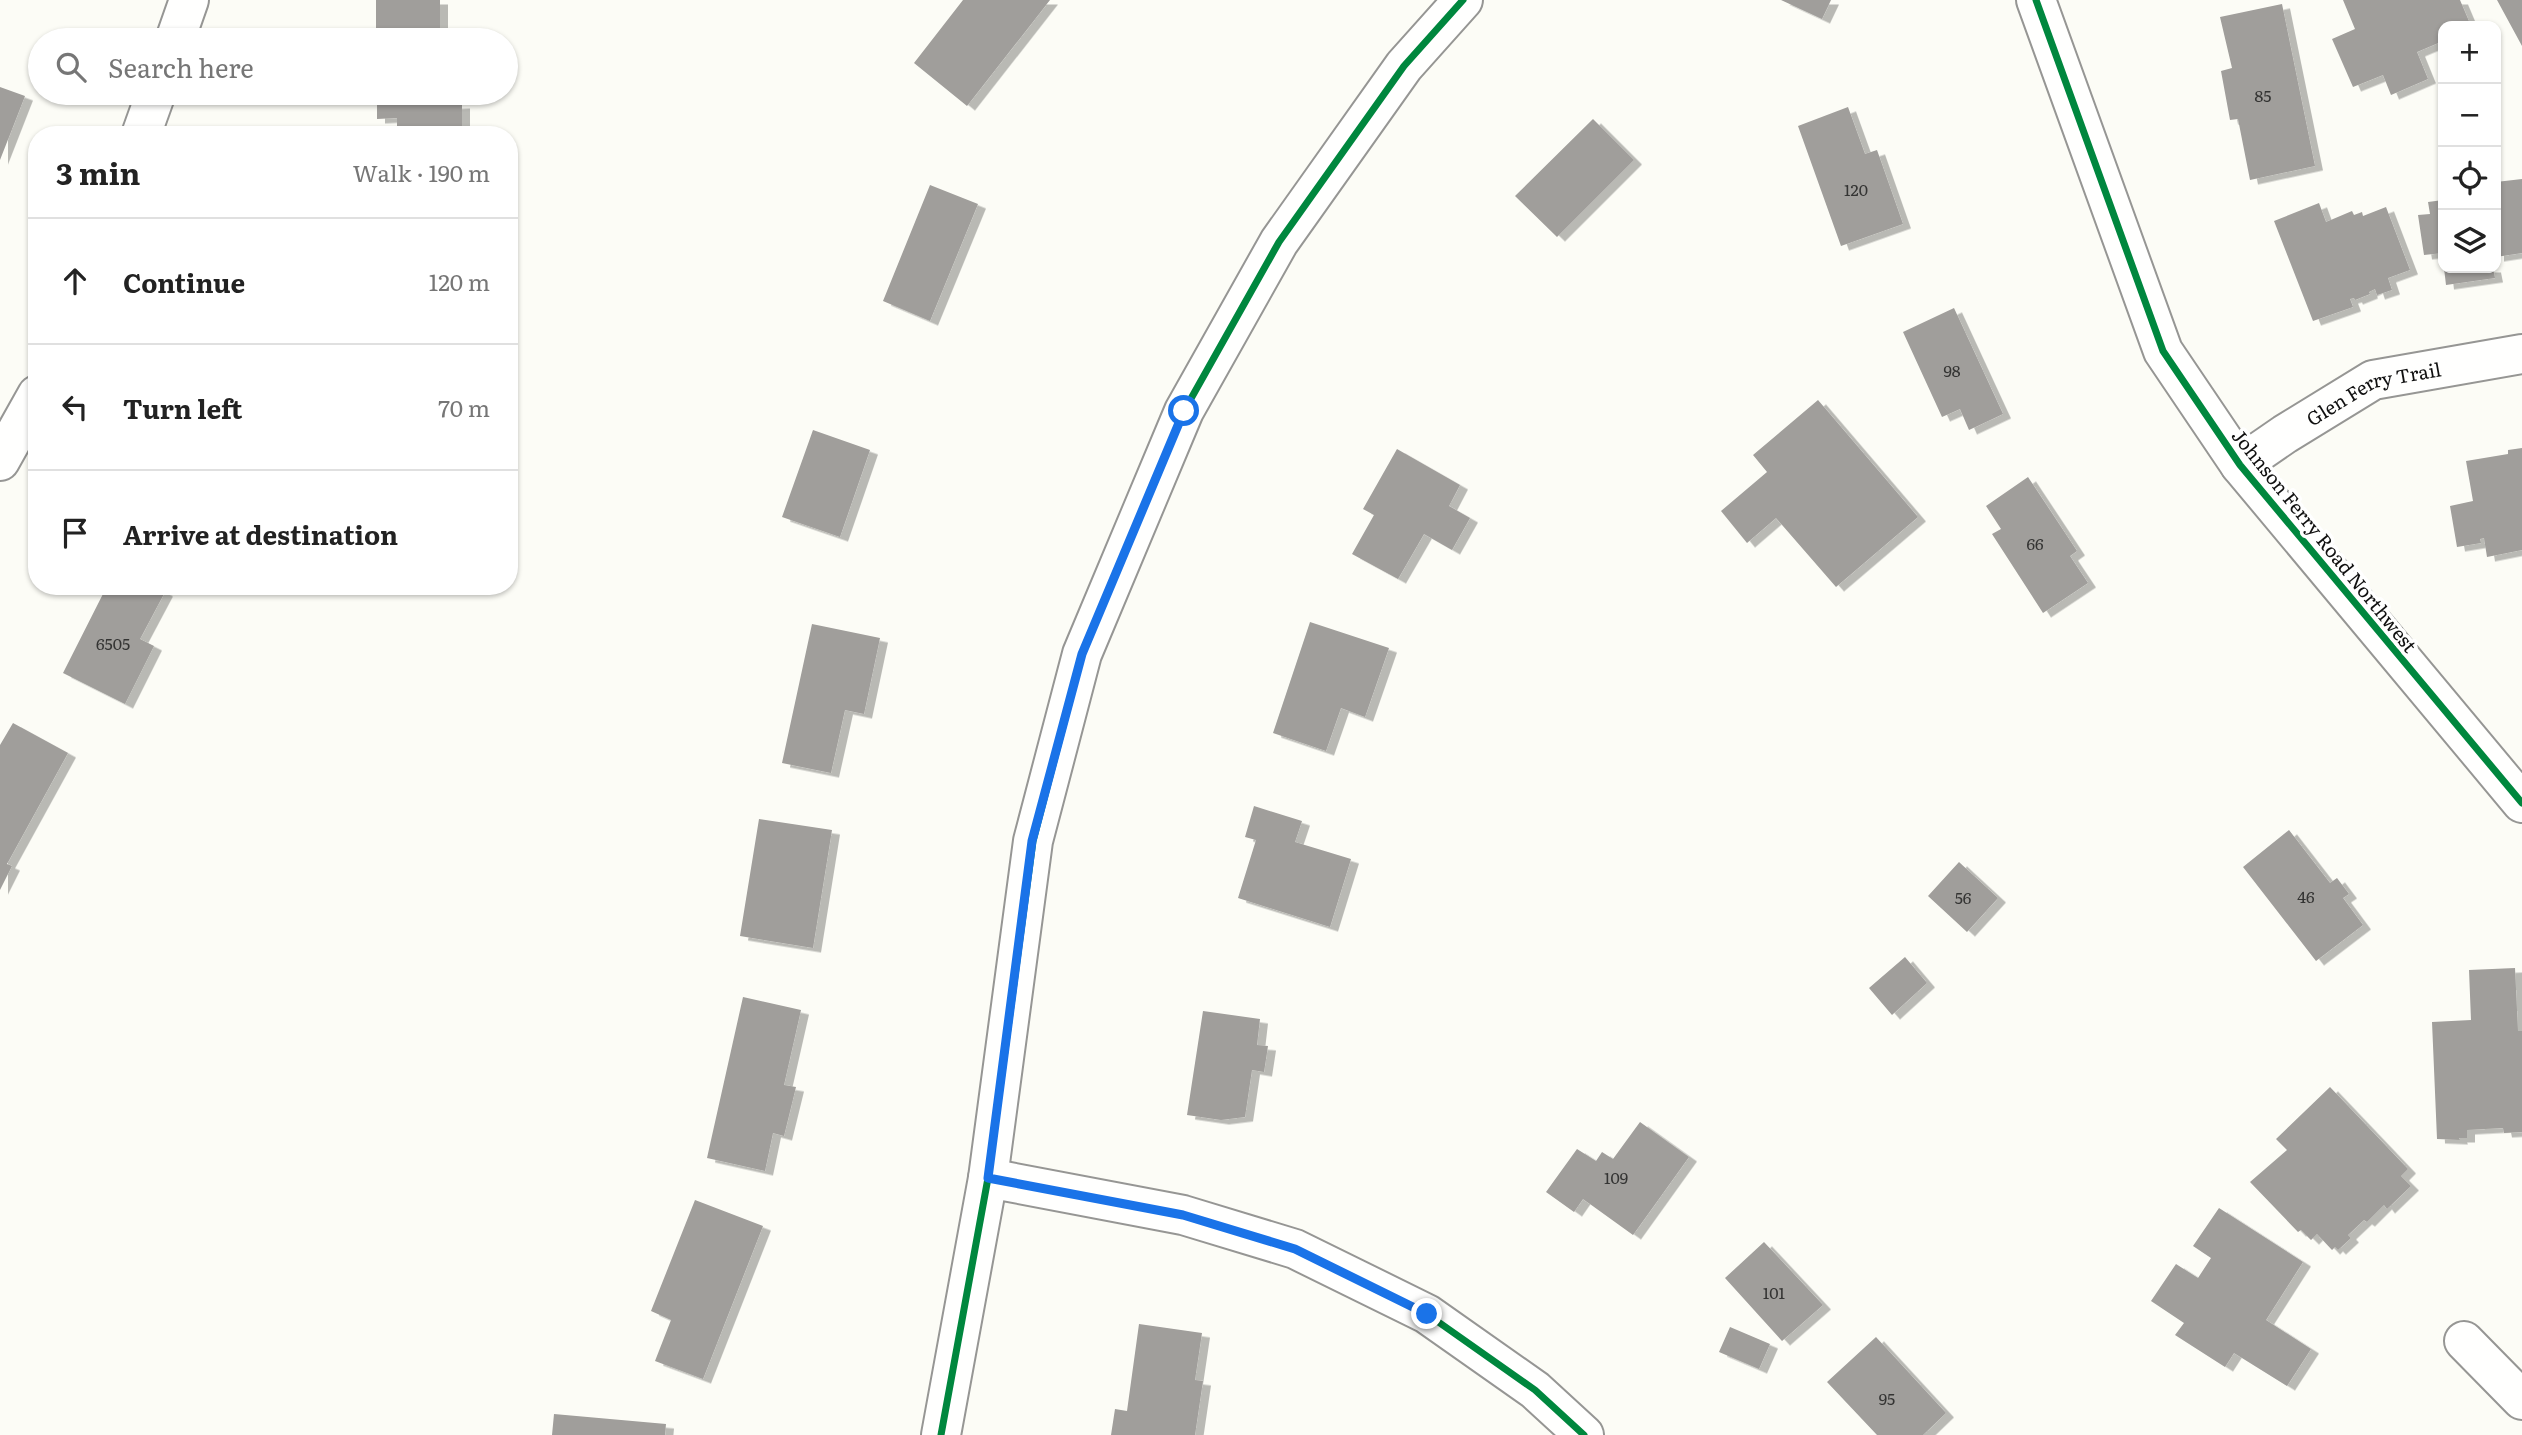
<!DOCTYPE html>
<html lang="en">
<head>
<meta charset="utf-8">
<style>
	body { margin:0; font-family:Literata,serif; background:#f2f2f2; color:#222 }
	.controls { position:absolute; right:21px; top:21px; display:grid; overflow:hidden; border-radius:14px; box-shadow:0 2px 5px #0004 }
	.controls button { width:63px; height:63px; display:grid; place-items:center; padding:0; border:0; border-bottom:2px solid #e0e0e0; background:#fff; color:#222; font:35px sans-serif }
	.stop { position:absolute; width:21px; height:21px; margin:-16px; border:5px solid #1a73e8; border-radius:50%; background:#fff }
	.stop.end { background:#1a73e8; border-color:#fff; box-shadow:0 2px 7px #0008 }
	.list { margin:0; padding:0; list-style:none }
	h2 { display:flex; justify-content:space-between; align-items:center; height:91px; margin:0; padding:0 28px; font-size:30px }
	h2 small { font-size:23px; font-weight:400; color:#767676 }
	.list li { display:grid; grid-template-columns:46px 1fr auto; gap:21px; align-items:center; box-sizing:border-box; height:126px; padding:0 28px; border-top:2px solid #e0e0e0 }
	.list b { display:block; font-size:26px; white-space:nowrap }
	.list em { font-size:23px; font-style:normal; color:#767676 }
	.icon { flex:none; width:38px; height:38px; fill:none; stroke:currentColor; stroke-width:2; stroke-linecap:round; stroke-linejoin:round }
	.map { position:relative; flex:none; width:2522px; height:1435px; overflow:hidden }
	.search { position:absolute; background:#fff; box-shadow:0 2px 5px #0004; left:28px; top:28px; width:490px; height:77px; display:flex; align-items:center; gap:18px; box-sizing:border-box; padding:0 24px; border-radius:38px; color:#767676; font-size:26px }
	.panel { position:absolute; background:#fff; box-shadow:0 2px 5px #0004; left:28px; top:126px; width:490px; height:469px; border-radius:28px }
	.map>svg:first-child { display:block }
</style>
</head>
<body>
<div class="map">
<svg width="2522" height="1435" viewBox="0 0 2522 1435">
	<defs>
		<filter id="shadow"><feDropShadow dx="8" dy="4.5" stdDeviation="0" flood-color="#0004"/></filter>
	</defs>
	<rect width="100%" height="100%" fill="#fcfcf6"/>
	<!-- building -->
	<path fill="#a09e9b" filter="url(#shadow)" d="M376 0H440V40H376Z
		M963 0H1050L967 106 914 63Z
		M1781 0H1831L1822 19Z
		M2343 0H2460L2471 26H2443V41L2417 52 2428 79 2391 95 2383 75 2353 87 2332 39 2355 29Z
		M2497 0H2522V46Z
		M2282 4 2315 166 2250 180 2238 119 2230 120 2221 71 2232 68 2220 17Z
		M0 87 25 96 0 160Z
		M377 93H441V105L462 104V135H397V118L377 119Z
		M1848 107 1865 154 1877 150 1903 224 1841 246 1798 126Z
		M1593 119 1634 160 1557 237 1515 196Z
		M2522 179V253L2496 257V182Z
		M930 185 978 204 930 321 883 301Z
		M2443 200V253L2424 255 2418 215 2430 214 2428 202Z
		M2319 203 2326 222 2352 211 2354 215 2362 212 2363 216 2386 207 2410 270 2388 278 2392 290 2377 295 2375 289 2369 292 2370 294 2355 300 2354 298 2350 299 2353 307 2313 321 2274 221Z
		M2444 268H2493L2495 278 2446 285Z
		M1954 308 2003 414 1969 430 1960 409 1942 417 1903 332Z
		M1818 400 1918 517 1836 587 1776 518 1747 543 1721 511 1767 472 1753 455Z
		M813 430 870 450 840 537 782 517Z
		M2522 448V550L2487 557 2484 538 2480 539 2481 543 2457 547 2450 506 2473 501 2466 461 2508 454V450Z
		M1397 449 1460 485 1449 506 1470 518 1452 550 1424 534 1398 579 1352 554 1374 515 1363 509Z
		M2028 477 2077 551 2070 556 2088 583 2043 613 1992 534 2001 529 1986 506Z
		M107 586H155L165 592 140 639 154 646 125 704 63 673Z
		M1310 622 1389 648 1365 717 1341 708 1326 751 1273 733Z
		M812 624 880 638 864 714 845 710 831 773 782 763Z
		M13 723 68 753 7 864 12 866 0 890V745Z
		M1254 806 1302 821 1295 842 1351 859 1330 927 1238 898 1256 840 1245 837Z
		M759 819 832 830 813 948 740 936Z
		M2289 830 2330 883 2337 878 2349 894 2343 898 2363 925 2316 961 2243 867Z
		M1959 862 1998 898 1967 932 1928 896Z
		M1905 957 1927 983 1892 1015 1869 988Z
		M2515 968 2518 1031H2522V1132L2504 1133 2503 1128 2467 1130V1138H2459L2460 1140 2437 1139 2432 1022 2471 1020 2469 970Z
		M743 997 801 1010 784 1085 796 1087 784 1136 773 1133 765 1171 707 1158Z
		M1203 1011 1260 1019 1257 1045 1268 1046 1264 1072 1252 1070 1245 1117 1221 1120 1187 1115Z
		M2330 1087 2408 1169 2401 1176 2411 1186 2387 1209 2384 1205 2367 1222 2364 1220 2348 1235 2351 1238 2338 1250 2335 1247 2332 1250 2317 1234 2311 1240 2301 1230 2298 1232 2250 1182 2287 1150 2276 1139Z
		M1640 1122 1689 1157 1633 1235 1583 1199 1574 1212 1546 1192 1577 1149 1596 1161 1602 1152 1613 1159Z
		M695 1200 763 1226 703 1379 655 1361 671 1320 651 1311Z
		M2219 1208 2303 1262 2266 1320 2311 1349 2287 1386 2234 1353 2225 1367 2175 1335 2184 1323 2151 1301 2176 1264 2198 1278 2211 1258 2193 1246Z
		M1764 1242 1823 1305 1782 1341 1725 1278Z
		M1139 1324 1202 1333 1195 1380 1203 1381 1195 1435H1111L1115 1409 1127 1411Z
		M1730 1327 1770 1344 1759 1369 1719 1352Z
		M1876 1337 1946 1413 1923 1435H1877L1827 1382Z
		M554 1414 666 1424 665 1435H552Z"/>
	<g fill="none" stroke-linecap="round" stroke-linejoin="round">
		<!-- minor casing -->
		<g stroke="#969694" stroke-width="42">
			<g id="minor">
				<path d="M2036 0 2163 351 2240 465 2522 803"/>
				<path d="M175 40 189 0"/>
				<path d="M141 135 156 93"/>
				<path d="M0 461 37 395"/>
				<path id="s1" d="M2240 465 2285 434 2373 380 2522 354"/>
				<path d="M988 1178 1183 1215 1295 1249 1427 1314 1535 1390 1584 1435"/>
				<path d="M2464 1341 2522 1400"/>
				<path d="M941 1435 988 1178 1033 841 1082 654 1184 411 1279 242 1404 66 1463 0"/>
			</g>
		</g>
		<!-- minor -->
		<use href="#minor" stroke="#fffffe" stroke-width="38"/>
		<!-- cycleway casing -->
		<g stroke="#fff" stroke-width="11">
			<path id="cycleway" d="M2036 0 2163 351 2240 465 2522 803
				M988 1178 1183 1215 1295 1249 1427 1314 1535 1390 1584 1435
				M941 1435 988 1178 1033 841 1082 654 1184 411 1279 242 1404 66 1463 0"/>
		</g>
		<!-- cycleway -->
		<use href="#cycleway" stroke="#00873e" stroke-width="7"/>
	</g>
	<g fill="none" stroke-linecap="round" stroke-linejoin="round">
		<!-- route -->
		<path stroke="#1a73e8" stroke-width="9" d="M1184 411 1082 654 1032 841 988 1178 1183 1215 1295 1249 1427 1314"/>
	</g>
	<g text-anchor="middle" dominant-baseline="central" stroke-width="7" stroke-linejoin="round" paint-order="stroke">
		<!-- number labels -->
		<g font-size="16" fill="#343433">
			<text x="2263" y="95">85</text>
			<text x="1856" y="189">120</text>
			<text x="1952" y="370">98</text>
			<text x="2035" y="543">66</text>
			<text x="113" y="643">6505</text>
			<text x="2306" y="896">46</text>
			<text x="1963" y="897">56</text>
			<text x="1616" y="1177">109</text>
			<text x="1774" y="1292">101</text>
			<text x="1887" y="1398">95</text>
		</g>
		<!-- street labels -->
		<g font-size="19" fill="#101010" stroke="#fff">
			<text stroke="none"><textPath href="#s1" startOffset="154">Glen Ferry Trail</textPath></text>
			<text transform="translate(2325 540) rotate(51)">Johnson Ferry Road Northwest</text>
		</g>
	</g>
</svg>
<div class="controls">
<button>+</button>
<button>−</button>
<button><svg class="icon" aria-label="locate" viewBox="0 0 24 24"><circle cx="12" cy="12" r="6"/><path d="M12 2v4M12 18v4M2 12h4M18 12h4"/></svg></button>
<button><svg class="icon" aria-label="layers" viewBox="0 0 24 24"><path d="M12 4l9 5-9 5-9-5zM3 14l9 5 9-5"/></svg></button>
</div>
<div class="stop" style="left:1184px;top:411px"></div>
<div class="stop end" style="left:1427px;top:1314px"></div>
<div class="search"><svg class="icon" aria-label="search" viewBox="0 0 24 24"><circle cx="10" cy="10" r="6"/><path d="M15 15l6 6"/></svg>Search here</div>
<section class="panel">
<h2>3 min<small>Walk · 190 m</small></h2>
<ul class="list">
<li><svg class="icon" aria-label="ahead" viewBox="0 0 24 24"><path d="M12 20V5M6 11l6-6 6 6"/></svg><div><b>Continue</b></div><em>120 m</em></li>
<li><svg class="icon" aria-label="left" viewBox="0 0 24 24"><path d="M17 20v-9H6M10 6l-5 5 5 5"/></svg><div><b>Turn left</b></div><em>70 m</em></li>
<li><svg class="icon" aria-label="arrive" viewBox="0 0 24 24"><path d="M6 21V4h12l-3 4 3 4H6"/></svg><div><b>Arrive at destination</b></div></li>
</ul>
</section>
</div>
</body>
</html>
